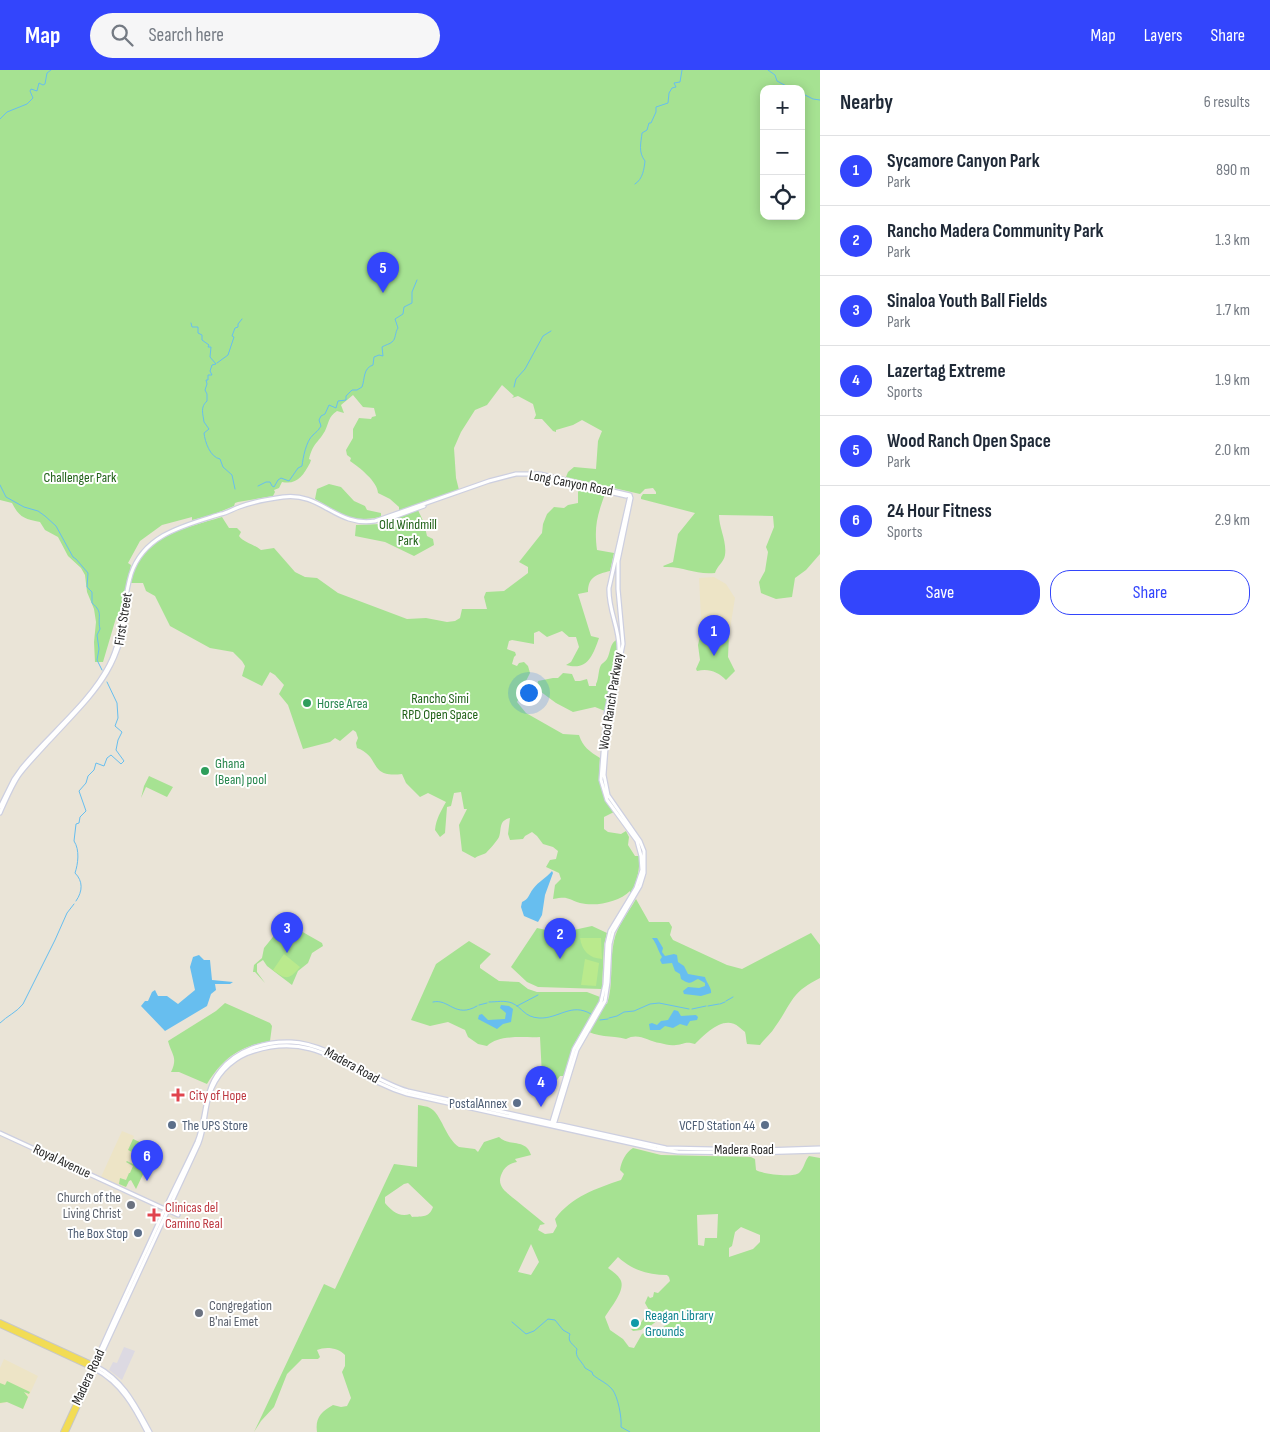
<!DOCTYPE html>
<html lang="en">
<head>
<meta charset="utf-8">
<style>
	body { margin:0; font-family:"Sofia Sans Condensed",sans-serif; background:#f6f6f7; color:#1f2937 }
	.controls { position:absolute; right:15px; top:15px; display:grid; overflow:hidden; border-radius:10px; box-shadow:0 2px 12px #0003 }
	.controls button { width:45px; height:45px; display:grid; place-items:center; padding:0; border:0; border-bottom:1px solid #e0e1e3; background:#fff; color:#1f2937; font:25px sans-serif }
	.you { position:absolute; left:528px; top:622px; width:18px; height:18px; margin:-12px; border:4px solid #fff; border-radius:50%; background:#1a73e8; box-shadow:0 0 0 8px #1a73e833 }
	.badge { display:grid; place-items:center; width:32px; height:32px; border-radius:50%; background:#3345fc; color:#fff; font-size:16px; font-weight:700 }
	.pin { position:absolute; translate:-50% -41px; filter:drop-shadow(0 1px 2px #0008) }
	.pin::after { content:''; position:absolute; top:26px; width:18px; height:15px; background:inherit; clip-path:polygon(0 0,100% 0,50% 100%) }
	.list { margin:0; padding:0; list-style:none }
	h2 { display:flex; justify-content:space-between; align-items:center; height:65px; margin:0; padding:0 20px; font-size:21px }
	h2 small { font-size:16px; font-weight:400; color:#747a83 }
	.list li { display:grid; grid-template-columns:32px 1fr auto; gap:15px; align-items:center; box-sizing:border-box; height:70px; padding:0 20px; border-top:1px solid #e0e1e3 }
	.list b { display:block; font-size:19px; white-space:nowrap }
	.list p { margin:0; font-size:16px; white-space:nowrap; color:#747a83 }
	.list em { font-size:16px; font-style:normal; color:#747a83 }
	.actions { display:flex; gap:10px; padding:15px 20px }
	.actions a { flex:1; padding:11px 0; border:1px solid #3345fc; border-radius:20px; text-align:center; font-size:18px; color:#3345fc }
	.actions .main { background:#3345fc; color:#fff }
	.icon { flex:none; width:28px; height:28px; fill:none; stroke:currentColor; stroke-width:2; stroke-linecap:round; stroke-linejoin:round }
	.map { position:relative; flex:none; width:820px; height:1362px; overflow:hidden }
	header { display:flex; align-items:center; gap:30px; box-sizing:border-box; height:70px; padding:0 25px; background:#3345fc; color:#fff }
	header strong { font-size:24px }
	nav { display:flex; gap:28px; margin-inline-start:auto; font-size:18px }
	.search { width:350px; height:45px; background:#f6f6f7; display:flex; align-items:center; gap:12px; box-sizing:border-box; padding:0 18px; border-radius:28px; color:#747a83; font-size:19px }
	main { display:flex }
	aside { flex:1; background:#fff }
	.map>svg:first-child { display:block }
</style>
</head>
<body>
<header>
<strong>Map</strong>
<div class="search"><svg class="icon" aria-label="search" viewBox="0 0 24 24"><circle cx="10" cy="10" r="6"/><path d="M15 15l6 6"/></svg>Search here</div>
<nav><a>Map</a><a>Layers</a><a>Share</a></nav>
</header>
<main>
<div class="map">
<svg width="820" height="1362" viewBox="0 0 820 1362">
	<rect width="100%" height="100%" fill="#eae4d7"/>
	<!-- industrial -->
	<path fill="#dcd9e2" d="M124 1277 135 1281 122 1310 109 1300 113 1292 117 1293Z"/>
	<!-- education -->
	<path fill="#ede4c6" d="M714 507 726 514 735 528 729 565 697 562 701 547 699 508Z
		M122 1061 134 1066 133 1069 155 1079 136 1119 131 1110 129 1111 125 1118 101 1107Z
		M4 1289 38 1306 23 1339 8 1332 0 1334V1298Z"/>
	<!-- green -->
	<path fill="#a6e292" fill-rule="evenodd" d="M0 0H820V484L806 500 795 508 792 527 776 529 761 523 759 512 765 501 768 482 766 477 774 457 773 446 719 445C719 458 727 471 725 485 724 492 717 496 715 503 694 505 684 496 664 497L663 496 673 492 678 464 695 443 641 429V427L643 424H656V422L653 418 645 419 640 424 566 407 568 402 574 397 596 399 598 371 602 361 582 350 573 355 556 360V362L553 361 542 349H534L536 345 533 334 518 326 512 328 514 326 502 315 487 335 475 340 461 362 454 378 456 408 459 420 399 441V437L390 429 378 423C378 412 359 397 350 391L351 388 347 385 346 380 353 368V359L359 348 371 349 372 347 376 346 374 338 363 337 353 325 341 335 344 343 337 341C328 347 329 353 325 361 318 373 313 373 309 389L311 390 310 393C303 406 297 415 282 412L279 418 274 420 275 422 273 426 238 432 235 433 234 436 212 445 192 450V447L162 455 140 471 128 493 131 495 120 555 116 548 103 592H95L94 572 96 552 94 539 87 522 85 505 81 498 68 486 58 467 45 460 40 452C24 449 19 447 12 433L0 430ZM764 19H801V146H764Z
		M329 414 341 417 354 431 365 436 367 440 381 443V447C349 453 341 444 315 429L317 419Z
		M583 420 605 424C597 446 594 457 597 480L614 483 610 501C597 504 588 507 588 522L578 524 591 566 599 568C593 585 588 601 566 595L571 592 579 577 576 567H569L562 561 547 567 539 561 534 563V574L512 570 509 571 507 579 515 582 516 585 514 587 512 594 517 596 519 593 524 592 528 596 530 603 525 613 526 624 521 625 517 632 526 643 563 664 579 665C583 677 589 681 600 688 598 709 600 725 614 742L604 747V759L608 762 621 764 626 761 629 767 628 775 635 786H639C640 800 637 812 630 824V821C619 832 596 837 580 833 567 829 569 826 553 829L555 815 561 809 559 803 546 797 550 790 556 789 558 781 553 777 543 774 537 766 532 762 525 766 523 769 510 770 508 764 510 748C498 751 502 759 499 767 497 771 489 780 486 783 482 785 479 785 475 788L462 781 459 755 467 739H464L461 722 454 723 451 736 447 737 445 763 440 767 435 760C436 749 441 741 446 732L428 723 420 727 406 713 402 704C367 708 382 687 357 678L356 673 358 668 356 662 353 660 340 671 335 668 330 672 303 679 288 635 279 624 284 615 275 605 270 602 262 616 242 606 245 596 242 591 233 582 210 578 170 556 155 526 146 521 143 513H131C141 466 182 459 222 447L229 458H237L241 462 239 466C244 473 254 474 261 480L274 478 295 502 305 507 317 508 338 523 407 549 426 548 447 552 455 551 460 548 462 539H487L484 527 486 522 504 521 528 503V497L519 492 542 463 543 454 547 444 554 437 564 438 568 435 578 433V421Z
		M418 440 424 453 427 466 433 469 434 475 414 486 385 472 355 466 356 455 382 454Z
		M703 551 726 556 724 564 729 565 728 587 735 601 726 610C718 602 709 598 697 601L696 599 700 590 698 575 701 562 706 563 708 554Z
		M618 569V580L605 641 595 637 573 642 556 633 537 619 538 611 553 608H558L563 603 572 604 575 611H580L587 609 589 616H596V614C599 608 598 600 601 595 602 593 605 592 607 589 611 582 609 573 618 569Z
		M149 706 173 717 167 727 146 717 141 728 144 716Z
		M636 829 649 852H669L672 857 670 865 673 870 727 895 742 899 811 863 820 875V908C790 923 793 932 775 957 771 964 764 969 760 975L747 974C746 971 746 965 745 962 744 961 740 958 739 957 724 944 705 964 695 974 685 971 685 974 676 975 670 976 665 974 660 973 648 971 638 962 626 969 611 965 597 968 583 959L573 976 564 1006H560L557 1010 542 1006 540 967C524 968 499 964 487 976L478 974 468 967 465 960 448 952 430 956 411 950 436 894 469 871 491 884 480 895V898L499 911 519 912 528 919 537 922H587L600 927 599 932 607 934C614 914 609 892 614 871 617 856 628 843 636 829Z
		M285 852 322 873 323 876 312 883 308 893 298 901 292 915 267 896 263 890 257 894V902L265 913 255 902H253L254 895 262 888 264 878Z
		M592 856 607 863 604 875 602 919 538 917 527 912 511 897 537 858 560 863Z
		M225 933 270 953 272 956 270 971C239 977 224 987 207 1014L179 1002H171C178 987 172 986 168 971L216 941Z
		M418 1035C422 1036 427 1036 430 1038 441 1043 446 1069 459 1077L475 1079 478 1082 484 1072 499 1067C509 1077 526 1068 531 1085L515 1089 517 1092C511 1093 505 1096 502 1103 495 1117 508 1123 517 1131 526 1139 536 1146 545 1154L540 1155 538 1160 545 1164 553 1163 557 1156 555 1149C571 1127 597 1118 621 1110L624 1104 620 1100C621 1092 626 1082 633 1078L661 1085 751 1087 755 1089 756 1100C762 1104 793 1108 799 1103 804 1099 805 1090 809 1086L820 1088V1362H317C315 1348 321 1342 333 1335L341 1337 347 1336 351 1328 342 1302 345 1296V1285C339 1278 326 1276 317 1280L320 1287 318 1289H302L287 1304 274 1337 261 1351 254 1362 324 1214 335 1219 394 1094 417 1097ZM408 1113 433 1137C429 1148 423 1146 412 1147L410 1144C399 1148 391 1140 385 1133V1127L404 1114ZM718 1144 717 1168H705L704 1176 698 1175 697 1145ZM741 1157 760 1165V1172L753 1179 729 1187V1178L732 1176 735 1162ZM531 1174 539 1192 531 1205 518 1202ZM618 1187C632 1200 648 1205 667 1205L669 1207 670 1211 658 1223 654 1222 653 1227 650 1228 648 1226 645 1233 649 1240 637 1259H631L633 1261 641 1260 647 1255 649 1257 658 1250 669 1251 670 1253 656 1261H654L655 1259 645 1265 644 1263 642 1264 634 1278 629 1277 623 1269 610 1260 605 1247C610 1238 627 1219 620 1209 617 1204 612 1201 608 1198Z
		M133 1069 155 1079 136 1119 131 1110 129 1111 126 1117 119 1114 120 1108 126 1110 129 1103H130L133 1096 126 1092 127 1091 133 1094 137 1086H140L128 1080Z
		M7 1311 30 1322 29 1324 24 1322 28 1327 23 1339 7 1332 0 1333V1313L5 1315Z"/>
	<!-- pitch -->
	<path fill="#baea8d" d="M580 868H601L602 889C589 888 582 881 580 868Z
		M284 884 300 897C289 910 286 910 273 900Z
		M585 889 599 893 596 916 581 915Z"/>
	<!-- water -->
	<path fill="#67beef" d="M552 801 553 803 545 825 542 845 538 852 524 846 521 837 522 832C529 829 529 824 533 819 539 811 546 808 552 801Z
		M652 868H657L663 878 662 882 665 886 674 884 677 885 678 892 684 896 688 904 705 907C706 912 712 918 711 923L701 926 684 924 683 921 688 917 699 918 705 916V913L698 909C689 913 691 915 681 909L680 904 675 901 672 893 662 894 660 890 662 887C658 881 657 874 652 868Z
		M199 885 204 890H210L212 910 233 912 230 914H215L216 920 211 924 207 936 165 961 141 936 145 931H148L152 922 155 920 158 926H167L178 934 195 920 190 897 193 887Z
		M501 935 509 936 513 939 511 952 503 954 497 959 478 949 479 945 482 944 488 950 505 949 506 943 500 938Z
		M674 940 678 941 681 946 696 945 698 947 697 950 690 951 687 956 680 954 673 958 665 956 660 960H650L649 954 652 953 657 955 661 951 668 950Z"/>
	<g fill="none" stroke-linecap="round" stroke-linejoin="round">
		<!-- stream -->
		<path stroke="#67beef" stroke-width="1" d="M768 0 775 5 777 11 792 19
			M801 23 813 29 820 30
			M0 49 7 42 27 34 33 28 30 21 31 19 37 21 39 13 43 15 45 14 47 3 51 0
			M635 114C643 109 644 99 645 91 638 82 641 73 642 63L647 60 649 53H651L656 42V37L668 33 669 23 672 18 676 17 674 13 680 12 682 0
			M191 253 192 257H198V263L202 265V270L209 275 208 277H211L210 287 216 294 212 295 210 301 212 305H208V310H206L207 314 205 320 207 324V331C200 337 203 344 204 352L209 359 204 363C205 372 210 387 220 389L223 397 232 405 235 419
			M217 293 228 285 234 267 232 266 235 258 238 257V254L242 249
			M514 317 516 309 525 299 543 266 551 261
			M0 415 6 427 24 437 38 441 45 446 56 456 73 487 76 489 88 503 87 517 92 522V533C104 543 97 546 100 559L97 565 99 579 97 590 102 600
			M258 416 266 412H270L272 416 274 417 278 410 281 408 289 411 298 398 302 396C303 388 306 371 313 365 316 362 318 361 321 356L319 350 321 346 325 344 329 335 336 338 338 331 346 330V326L352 320H357L362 317C365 309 363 298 373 295L374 287 379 285 383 286 382 277C385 275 390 274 392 272 396 269 395 262 398 258L395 249 403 244 404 237 412 233V222L417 210
			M76 831C83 821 83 811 75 803 78 794 80 780 74 771L76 754 79 753 80 747 86 741 79 721 86 713 88 706 94 700 96 693 104 696 107 688 111 685 121 694 124 691 116 680 118 670 122 662 115 656 118 648 117 633 107 612
			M726 931 733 927
			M433 932C449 928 455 949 477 936
			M489 932C497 932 504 930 512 933 523 938 524 947 539 948 559 949 571 932 591 944
			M720 934 725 932
			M479 935 487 933
			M517 936 538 925
			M708 936 719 934
			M692 939 706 936
			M609 948 617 946 624 942 634 941 650 934 659 933 689 939
			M600 950 608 949
			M0 953C7 946 17 942 23 934L55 870 67 843 74 834
			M512 1252 526 1264 534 1261 548 1249 555 1250 563 1260 570 1264C567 1272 573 1274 577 1279 574 1287 582 1291 585 1298L592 1302 593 1305C599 1310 607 1313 612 1319 618 1326 622 1348 621 1357L630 1362"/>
		<!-- secondary casing -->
		<g stroke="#cdcfe0" stroke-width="5.5">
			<path id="secondary" d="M574 414 626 426 629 425
				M383 451 424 436
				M0 737 14 709 21 699C48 665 89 634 109 595 124 566 122 534 131 504 144 464 186 455 221 444 227 443 233 439 239 437 252 432 268 429 283 427 322 422 335 457 375 451L489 411 516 404H540L630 425
				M0 743C6 730 11 717 19 705 28 693 39 682 49 671 94 622 121 601 128 531
				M551 1055 574 979 601 932 605 914 607 874 610 861 636 818 642 800 641 786 637 771 607 730 601 710 606 644 619 580C620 559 608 540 609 518L630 425
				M554 1055 577 980 605 931 608 912 610 874 613 862 640 816 644 803V781L640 771 608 725 604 705 608 651 623 574 618 519V491L631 428 630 425
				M0 1063 178 1145
				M94 1295C116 1244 140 1194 163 1143 174 1119 186 1096 197 1072 207 1048 203 1022 220 1001 236 980 265 971 291 972 333 974 367 1009 408 1021L666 1078 760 1080 820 1078
				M95 1299C121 1313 134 1336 147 1362
				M150 1362C135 1335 124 1311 96 1296L199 1073C206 1055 204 1035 212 1018 220 1000 236 986 254 981 322 960 348 1007 407 1024L656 1079 678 1082 755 1083 820 1081"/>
		</g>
		<!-- primary casing -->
		<g stroke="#c7c7c7" stroke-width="6">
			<path id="primary" d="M0 1252 96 1296 66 1362
				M0 1255 95 1299
				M63 1362 93 1297"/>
		</g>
		<!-- secondary -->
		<use href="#secondary" stroke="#fff" stroke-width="3"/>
		<!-- primary -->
		<use href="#primary" stroke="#f2dc55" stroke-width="4"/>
	</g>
	<!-- markers -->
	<g fill="#2e9e5b" stroke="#fff" stroke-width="2">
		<circle cx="307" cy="633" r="5"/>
		<circle cx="205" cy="701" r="5"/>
	</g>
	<g fill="#e0444e" stroke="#fff" stroke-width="2">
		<path d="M175.5 1017.5h5v5h5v5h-5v5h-5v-5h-5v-5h5z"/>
		<path d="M151.5 1137.5h5v5h5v5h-5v5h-5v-5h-5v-5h5z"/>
	</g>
	<g fill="#5c6f8a" stroke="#fff" stroke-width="2">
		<circle cx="517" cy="1033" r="5"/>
		<circle cx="172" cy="1055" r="5"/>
		<circle cx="765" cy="1055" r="5"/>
		<circle cx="138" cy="1163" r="5"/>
	</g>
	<g fill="#6b7280" stroke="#fff" stroke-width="2">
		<circle cx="131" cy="1135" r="5"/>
		<circle cx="199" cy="1243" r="5"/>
	</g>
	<circle fill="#0f9aa8" stroke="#fff" stroke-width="2" cx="635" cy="1253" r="5"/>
	<g text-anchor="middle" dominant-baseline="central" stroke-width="4" stroke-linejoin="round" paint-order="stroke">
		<!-- park labels -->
		<g font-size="14" fill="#206218" stroke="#fff">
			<text x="80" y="407">Challenger Park</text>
			<text x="408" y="454">Old Windmill<tspan x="408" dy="16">Park</tspan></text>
			<text x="440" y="628">Rancho Simi<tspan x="440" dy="16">RPD Open Space</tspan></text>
		</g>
		<!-- street labels -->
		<g font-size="14" fill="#272727" stroke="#fff">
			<text transform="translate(571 413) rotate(11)">Long Canyon Road</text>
			<text transform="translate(123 549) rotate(-81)">First Street</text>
			<text transform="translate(611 631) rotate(-81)">Wood Ranch Parkway</text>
			<text transform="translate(352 995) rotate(29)">Madera Road</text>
			<text x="744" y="1079">Madera Road</text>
			<text transform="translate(62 1091) rotate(25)">Royal Avenue</text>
			<text transform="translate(88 1307) rotate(-65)">Madera Road</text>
		</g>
		<!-- leisure labels -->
		<g font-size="14" fill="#27864d" stroke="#fff" text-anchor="start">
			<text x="317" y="633">Horse Area</text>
			<text x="215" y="693">Ghana<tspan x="215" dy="16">(Bean) pool</tspan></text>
		</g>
		<!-- health labels -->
		<g font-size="14" fill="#be3a42" stroke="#fff" text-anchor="start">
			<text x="189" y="1025">City of Hope</text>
			<text x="165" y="1137">Clinicas del<tspan x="165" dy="16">Camino Real</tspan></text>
		</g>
		<!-- service labels -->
		<g font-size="14" fill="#4e5e75" stroke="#fff" text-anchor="end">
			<text x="507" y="1033">PostalAnnex</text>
			<text x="182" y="1055" text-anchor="start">The UPS Store</text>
			<text x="755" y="1055">VCFD Station 44</text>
			<text x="128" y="1163">The Box Stop</text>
		</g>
		<!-- worship labels -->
		<g font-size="14" fill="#5b616d" stroke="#fff" text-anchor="end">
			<text x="121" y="1127">Church of the<tspan x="121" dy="16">Living Christ</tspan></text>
			<text x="209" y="1235" text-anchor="start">Congregation<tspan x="209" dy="16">B'nai Emet</tspan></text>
		</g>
		<!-- culture labels -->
		<g font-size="14" fill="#0d838f" stroke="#fff" text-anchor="start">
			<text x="645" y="1245">Reagan Library<tspan x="645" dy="16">Grounds</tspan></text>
		</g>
	</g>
</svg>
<div class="controls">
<button>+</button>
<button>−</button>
<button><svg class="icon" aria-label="locate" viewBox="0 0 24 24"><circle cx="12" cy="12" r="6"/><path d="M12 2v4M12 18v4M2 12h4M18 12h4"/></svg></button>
</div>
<div class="you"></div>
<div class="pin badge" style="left:714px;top:586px">1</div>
<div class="pin badge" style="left:560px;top:889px">2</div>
<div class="pin badge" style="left:287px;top:883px">3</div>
<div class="pin badge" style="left:541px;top:1037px">4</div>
<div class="pin badge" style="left:383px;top:223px">5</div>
<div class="pin badge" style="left:147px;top:1111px">6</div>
</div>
<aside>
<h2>Nearby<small>6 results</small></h2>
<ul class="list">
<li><span class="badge">1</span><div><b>Sycamore Canyon Park</b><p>Park</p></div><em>890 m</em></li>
<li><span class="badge">2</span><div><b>Rancho Madera Community Park</b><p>Park</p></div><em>1.3 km</em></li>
<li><span class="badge">3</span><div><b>Sinaloa Youth Ball Fields</b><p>Park</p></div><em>1.7 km</em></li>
<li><span class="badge">4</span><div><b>Lazertag Extreme</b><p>Sports</p></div><em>1.9 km</em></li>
<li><span class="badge">5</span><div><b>Wood Ranch Open Space</b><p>Park</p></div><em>2.0 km</em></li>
<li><span class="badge">6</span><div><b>24 Hour Fitness</b><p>Sports</p></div><em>2.9 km</em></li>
</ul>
<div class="actions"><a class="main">Save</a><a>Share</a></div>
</aside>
</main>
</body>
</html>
